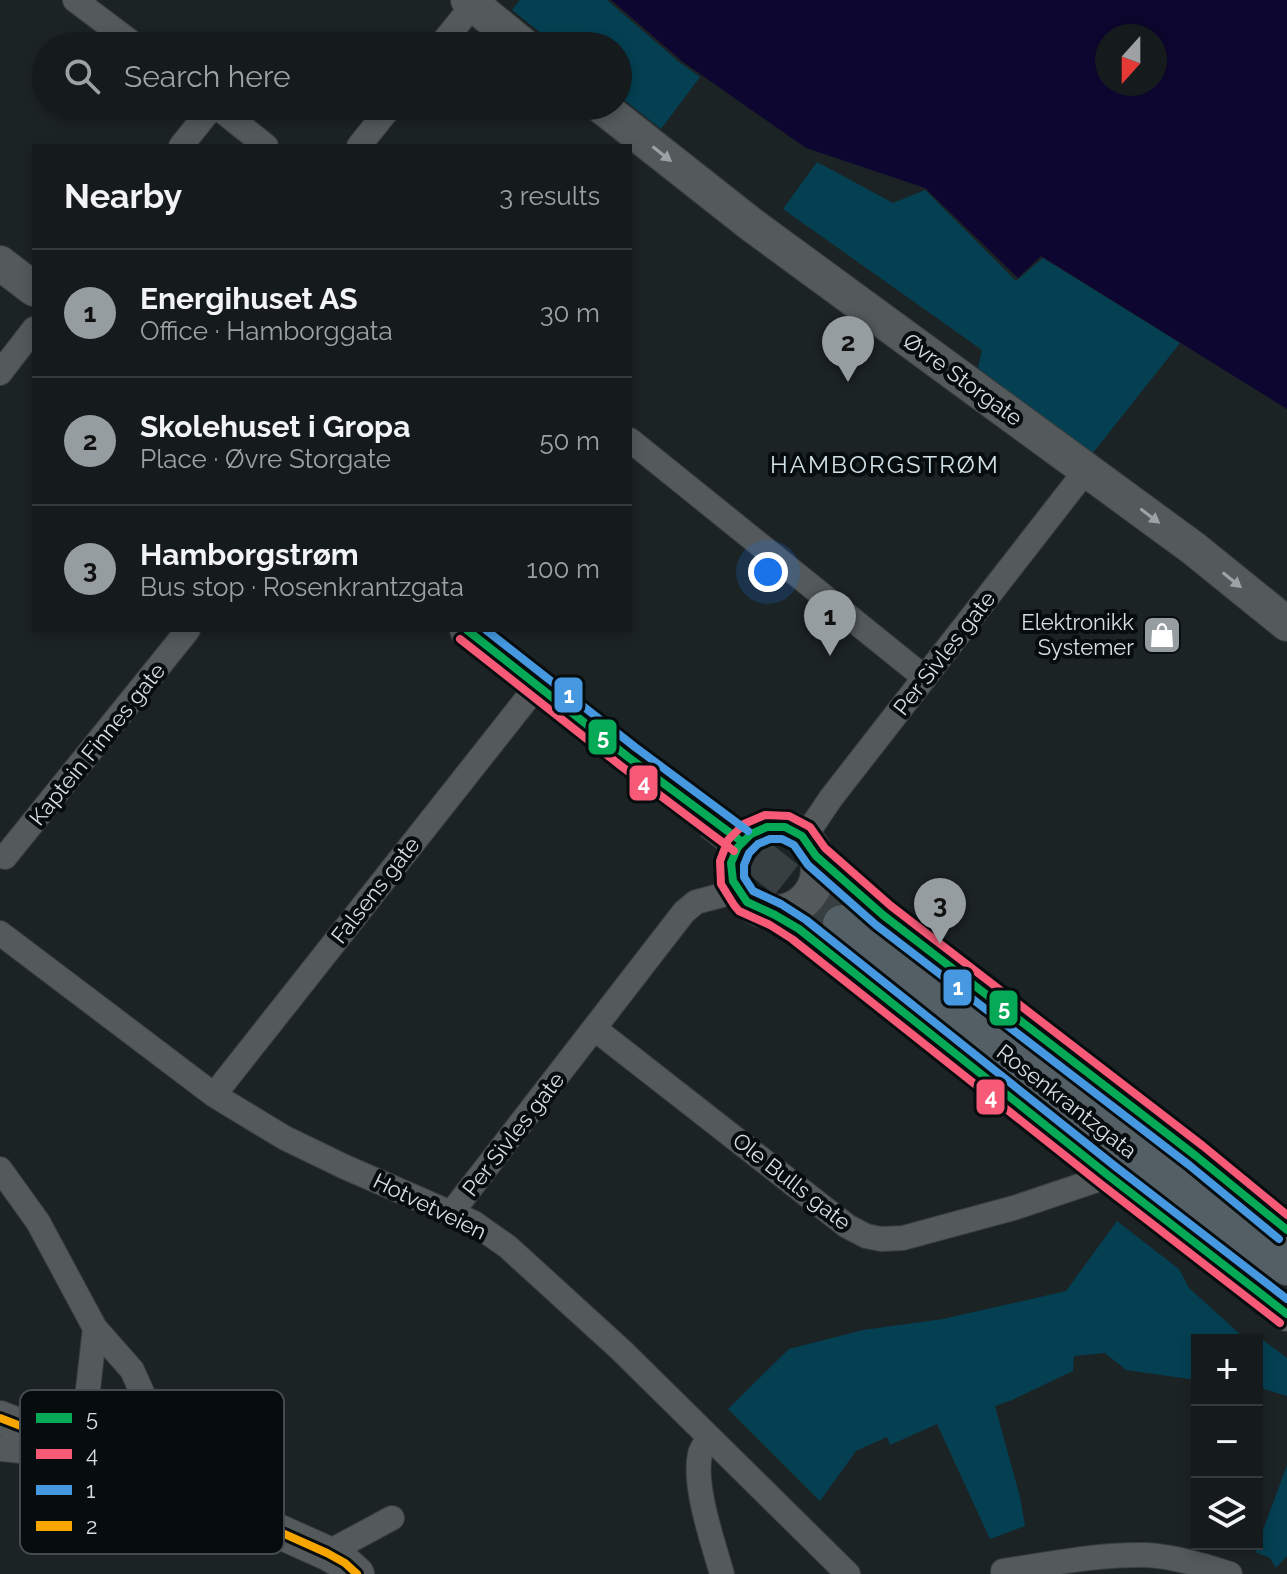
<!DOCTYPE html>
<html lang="en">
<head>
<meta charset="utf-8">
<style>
	body { margin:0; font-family:Raleway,sans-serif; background:#1e2325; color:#f1f3f6 }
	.controls { position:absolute; right:24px; bottom:24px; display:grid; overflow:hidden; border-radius:0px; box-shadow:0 4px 12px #0003 }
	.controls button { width:72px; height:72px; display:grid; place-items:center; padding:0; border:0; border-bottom:2px solid #34383b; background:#151a1c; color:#f1f3f6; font:40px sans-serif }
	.compass { position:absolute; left:1095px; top:24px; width:72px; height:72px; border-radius:50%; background:#151a1c; box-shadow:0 4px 12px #0003; rotate:201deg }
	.you { position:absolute; left:768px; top:572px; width:28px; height:28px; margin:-20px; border:6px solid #fff; border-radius:50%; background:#1a73e8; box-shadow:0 0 0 12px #1a73e833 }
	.badge { display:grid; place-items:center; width:52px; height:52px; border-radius:50%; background:#959da0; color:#111; font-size:26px; font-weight:700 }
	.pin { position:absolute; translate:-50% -66px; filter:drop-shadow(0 2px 4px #0008) }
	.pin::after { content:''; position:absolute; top:42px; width:28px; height:24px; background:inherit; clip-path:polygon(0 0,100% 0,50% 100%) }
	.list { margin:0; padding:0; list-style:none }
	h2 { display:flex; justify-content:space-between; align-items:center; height:104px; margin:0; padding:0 32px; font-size:34px }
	h2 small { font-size:26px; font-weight:400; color:#9da1a3 }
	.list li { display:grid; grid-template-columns:52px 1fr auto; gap:24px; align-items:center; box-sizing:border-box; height:128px; padding:0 32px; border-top:2px solid #34383b }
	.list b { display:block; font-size:30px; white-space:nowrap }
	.list p { margin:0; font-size:26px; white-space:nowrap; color:#9da1a3 }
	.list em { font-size:26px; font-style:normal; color:#9da1a3 }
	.icon { flex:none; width:44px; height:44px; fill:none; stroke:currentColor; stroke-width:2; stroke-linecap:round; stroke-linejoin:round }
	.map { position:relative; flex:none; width:1287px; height:1574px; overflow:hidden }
	.search { position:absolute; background:#151a1c; box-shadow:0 4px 12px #0003; left:32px; top:32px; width:600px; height:88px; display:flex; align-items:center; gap:20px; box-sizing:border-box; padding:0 28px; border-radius:44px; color:#9da1a3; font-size:30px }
	.panel { position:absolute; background:#151a1c; box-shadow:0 4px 12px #0003; left:32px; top:144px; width:600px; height:488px; border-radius:0px }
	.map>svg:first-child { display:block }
</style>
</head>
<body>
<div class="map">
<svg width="1287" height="1574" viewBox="0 0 1287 1574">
	<rect width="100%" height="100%" fill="#1c2325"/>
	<!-- green -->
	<path fill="#044052" d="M520 0H607L679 62 700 77 661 129 618 95V46H557L512 10Z
		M817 162 893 203 925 190 1016 281 1043 258 1180 343 1092 454 978 368 982 350 783 209Z
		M757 869a17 17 0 1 1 34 0a17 17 0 1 1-34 0Z
		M1117 1221 1179 1269 1189 1288 1240 1334 1263 1340 1287 1358V1396L1257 1387V1340H1197V1380L1126 1370 1105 1353 1074 1356 1073 1371 1012 1400 995 1406 1020 1497 1025 1526 990 1539 937 1424 890 1445 887 1437 856 1451 820 1501 728 1409 789 1349 863 1330 943 1319 1066 1291Z
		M1287 1465V1556L1276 1568 1270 1558 1255 1552Z"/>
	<!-- water -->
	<path fill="#0d0630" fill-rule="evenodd" d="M611 0H1287V409L1041 256 1018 278 925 188 806 148 683 62ZM1107 36H1155V84H1107Z"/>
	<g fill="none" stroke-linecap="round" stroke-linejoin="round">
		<!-- primary-tunnel -->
		<path stroke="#383f41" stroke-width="38" stroke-dasharray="38 19" stroke-linecap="butt" d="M712 821 842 924"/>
		<!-- street casing -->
		<g stroke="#383e40" stroke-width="26">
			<path id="street" d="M75 0 136 46
				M440 46 473 5
				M216 106 266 146
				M181 146 213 106
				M359 146 391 106
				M0 373 34 329
				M630 440 925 678
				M804 838 831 798 1087 469
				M5 857 188 630
				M0 933 214 1095 285 1138 345 1167 474 1223 508 1247 621 1350 848 1574
				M595 1029 847 1226 866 1236 881 1239 903 1238 1017 1207 1109 1176
				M214 1095 537 686
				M0 1169 38 1222 95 1328 132 1370 186 1490
				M452 1212 684 912 696 902 738 891
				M709 1437C706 1443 701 1449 700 1454 693 1486 713 1542 722 1574
				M0 1449 32 1452 63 1453 76 1446 84 1424 95 1328
				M327 1553 392 1518
				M1003 1571C1050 1564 1097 1554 1145 1555 1173 1556 1203 1565 1230 1574"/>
		</g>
		<!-- secondary casing -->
		<g stroke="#383e40" stroke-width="36">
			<path id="secondary" d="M468 0 524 46
				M601 106 752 225 1193 548 1287 624
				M0 263 34 289
				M467 630 628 757 741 841
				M732 869a43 43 0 1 1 86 0a43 43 0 1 1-86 0Z
				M816 856 883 915 1196 1156 1287 1230
				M770 912 799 929 1109 1176 1287 1314
				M0 1418 186 1490 327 1553 345 1563 357 1574"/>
		</g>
		<!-- primary casing -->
		<g stroke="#383e40" stroke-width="40">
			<path id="primary" d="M842 924 1216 1219 1287 1266"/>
		</g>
		<!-- street -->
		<use href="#street" stroke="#54595b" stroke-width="24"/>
		<!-- secondary -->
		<use href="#secondary" stroke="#54595b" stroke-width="34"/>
		<!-- primary -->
		<use href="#primary" stroke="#545e65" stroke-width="38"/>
		<!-- bus-1 casing -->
		<g stroke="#070c0e" stroke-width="14">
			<path id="bus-1" d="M467 630 628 757 741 841
				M1287 1230 1196 1156 883 915 816 856 802 836 785 827H767L751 834 738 847 731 863 733 881 747 902 775 915 799 929 1109 1176 1287 1314"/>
		</g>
		<!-- bus-2 casing -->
		<g stroke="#070c0e" stroke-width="14">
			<path id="bus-2" d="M460 639 621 766 734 851
				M1280 1323 1102 1185 792 939 770 925 739 911 734 905 721 884 720 861 728 840 744 824 765 815 789 816 810 827 825 848 891 906 1203 1146 1287 1215"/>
		</g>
		<!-- bus-3 casing -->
		<g stroke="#070c0e" stroke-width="14">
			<path id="bus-3" d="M486 630 635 747 748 831
				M1279 1239 1189 1165 876 925 808 865 794 845 782 839H770L758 844 749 853 744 865V877L753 891 781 904 806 920 1116 1167 1287 1299"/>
		</g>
		<!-- bus-4 casing -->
		<g stroke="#070c0e" stroke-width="14">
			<path id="bus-4" d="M0 1418 186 1490 327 1553 345 1563 357 1574"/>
		</g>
		<!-- bus-1 -->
		<use href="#bus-1" stroke="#06aa56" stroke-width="8"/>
		<!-- bus-2 -->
		<use href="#bus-2" stroke="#f75a77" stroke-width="8"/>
		<!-- bus-3 -->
		<use href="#bus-3" stroke="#4699e1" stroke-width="8"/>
		<!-- bus-4 -->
		<use href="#bus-4" stroke="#f7a600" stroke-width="8"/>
	</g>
	<!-- one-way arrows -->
	<defs><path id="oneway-solid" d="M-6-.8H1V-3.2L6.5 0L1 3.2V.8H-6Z" transform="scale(2)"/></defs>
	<g fill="#9ca2a5">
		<use href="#oneway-solid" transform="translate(662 154) rotate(38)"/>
		<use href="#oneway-solid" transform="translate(1150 516) rotate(37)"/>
		<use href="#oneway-solid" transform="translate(1232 580) rotate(39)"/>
	</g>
	<!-- icons -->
	<defs>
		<g id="shop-square" transform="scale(2)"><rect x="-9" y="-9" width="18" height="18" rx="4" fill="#959da0" stroke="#070c0e"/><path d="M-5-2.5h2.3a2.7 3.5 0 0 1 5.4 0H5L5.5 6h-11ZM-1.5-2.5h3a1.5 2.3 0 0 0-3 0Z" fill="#fff"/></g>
	</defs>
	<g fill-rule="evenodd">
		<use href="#shop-square" x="1162" y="635"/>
	</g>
	<g text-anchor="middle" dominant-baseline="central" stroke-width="8" stroke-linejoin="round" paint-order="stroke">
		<!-- street labels -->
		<g font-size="22" fill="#d6dee2" stroke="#070c0e">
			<text transform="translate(963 379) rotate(36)">Øvre Storgate</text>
			<text transform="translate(944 653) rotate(-52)">Per Sivles gate</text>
			<text transform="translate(97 744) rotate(-51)">Kaptein Finnes gate</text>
			<text transform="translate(375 890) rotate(-52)">Falsens gate</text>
			<text transform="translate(1067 1101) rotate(38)">Rosenkrantzgata</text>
			<text transform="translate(513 1134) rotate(-52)">Per Sivles gate</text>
			<text transform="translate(792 1181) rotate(38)">Ole Bulls gate</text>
			<text transform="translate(430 1206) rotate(26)">Hotvetveien</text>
		</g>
		<!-- poi labels -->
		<g font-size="22" fill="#d6dee2" stroke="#070c0e" text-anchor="end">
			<text x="1134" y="622">Elektronikk<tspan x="1134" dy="25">Systemer</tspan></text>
		</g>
		<!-- neighbourhood labels -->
		<g font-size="24" letter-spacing="2" fill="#d1e0e7" stroke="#070c0e">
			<text x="885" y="464">HAMBORGSTRØM</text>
		</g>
	</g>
	<!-- legend -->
	<rect x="20" y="1390" width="264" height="164" rx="12" fill="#070c0e" stroke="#454b4e" stroke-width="2"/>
	<rect x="36" y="1413" width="36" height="10" fill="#06aa56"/>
	<rect x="36" y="1449" width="36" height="10" fill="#f75a77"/>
	<rect x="36" y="1485" width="36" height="10" fill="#4699e1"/>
	<rect x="36" y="1521" width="36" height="10" fill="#f7a600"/>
	<g font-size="22" fill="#d6dee2">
		<text x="86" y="1426">5</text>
		<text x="86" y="1462">4</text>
		<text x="86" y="1498">1</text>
		<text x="86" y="1534">2</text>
	</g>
	<g stroke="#070c0e" stroke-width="3">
		<rect x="553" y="676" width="31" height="38" rx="8" fill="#4699e1"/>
		<rect x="587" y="718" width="31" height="38" rx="8" fill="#06aa56"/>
		<rect x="628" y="764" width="31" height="38" rx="8" fill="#f75a77"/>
		<rect x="942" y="968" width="31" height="39" rx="8" fill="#4699e1"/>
		<rect x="988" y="989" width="31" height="38" rx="8" fill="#06aa56"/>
		<rect x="975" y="1078" width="31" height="38" rx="8" fill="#f75a77"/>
	</g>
	<g font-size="22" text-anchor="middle" font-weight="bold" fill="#fff">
		<text x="569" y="703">1</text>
		<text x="603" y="745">5</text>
		<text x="644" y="791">4</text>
		<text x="958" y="995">1</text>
		<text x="1004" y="1016">5</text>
		<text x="991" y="1105">4</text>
	</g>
</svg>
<div class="controls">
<button>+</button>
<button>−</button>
<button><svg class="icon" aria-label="layers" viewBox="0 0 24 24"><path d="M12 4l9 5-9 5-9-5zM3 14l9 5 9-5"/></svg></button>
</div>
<svg class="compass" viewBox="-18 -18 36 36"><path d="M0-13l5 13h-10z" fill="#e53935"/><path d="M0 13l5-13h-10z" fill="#9da1a3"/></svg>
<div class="you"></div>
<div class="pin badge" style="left:830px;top:656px">1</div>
<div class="pin badge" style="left:848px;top:382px">2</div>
<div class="pin badge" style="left:940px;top:944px">3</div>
<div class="search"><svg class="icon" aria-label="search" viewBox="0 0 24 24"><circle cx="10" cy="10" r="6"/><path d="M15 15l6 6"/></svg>Search here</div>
<section class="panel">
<h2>Nearby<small>3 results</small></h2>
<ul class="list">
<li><span class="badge">1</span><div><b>Energihuset AS</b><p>Office · Hamborggata</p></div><em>30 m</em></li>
<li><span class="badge">2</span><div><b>Skolehuset i Gropa</b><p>Place · Øvre Storgate</p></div><em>50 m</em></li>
<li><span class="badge">3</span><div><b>Hamborgstrøm</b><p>Bus stop · Rosenkrantzgata</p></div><em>100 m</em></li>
</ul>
</section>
</div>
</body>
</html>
